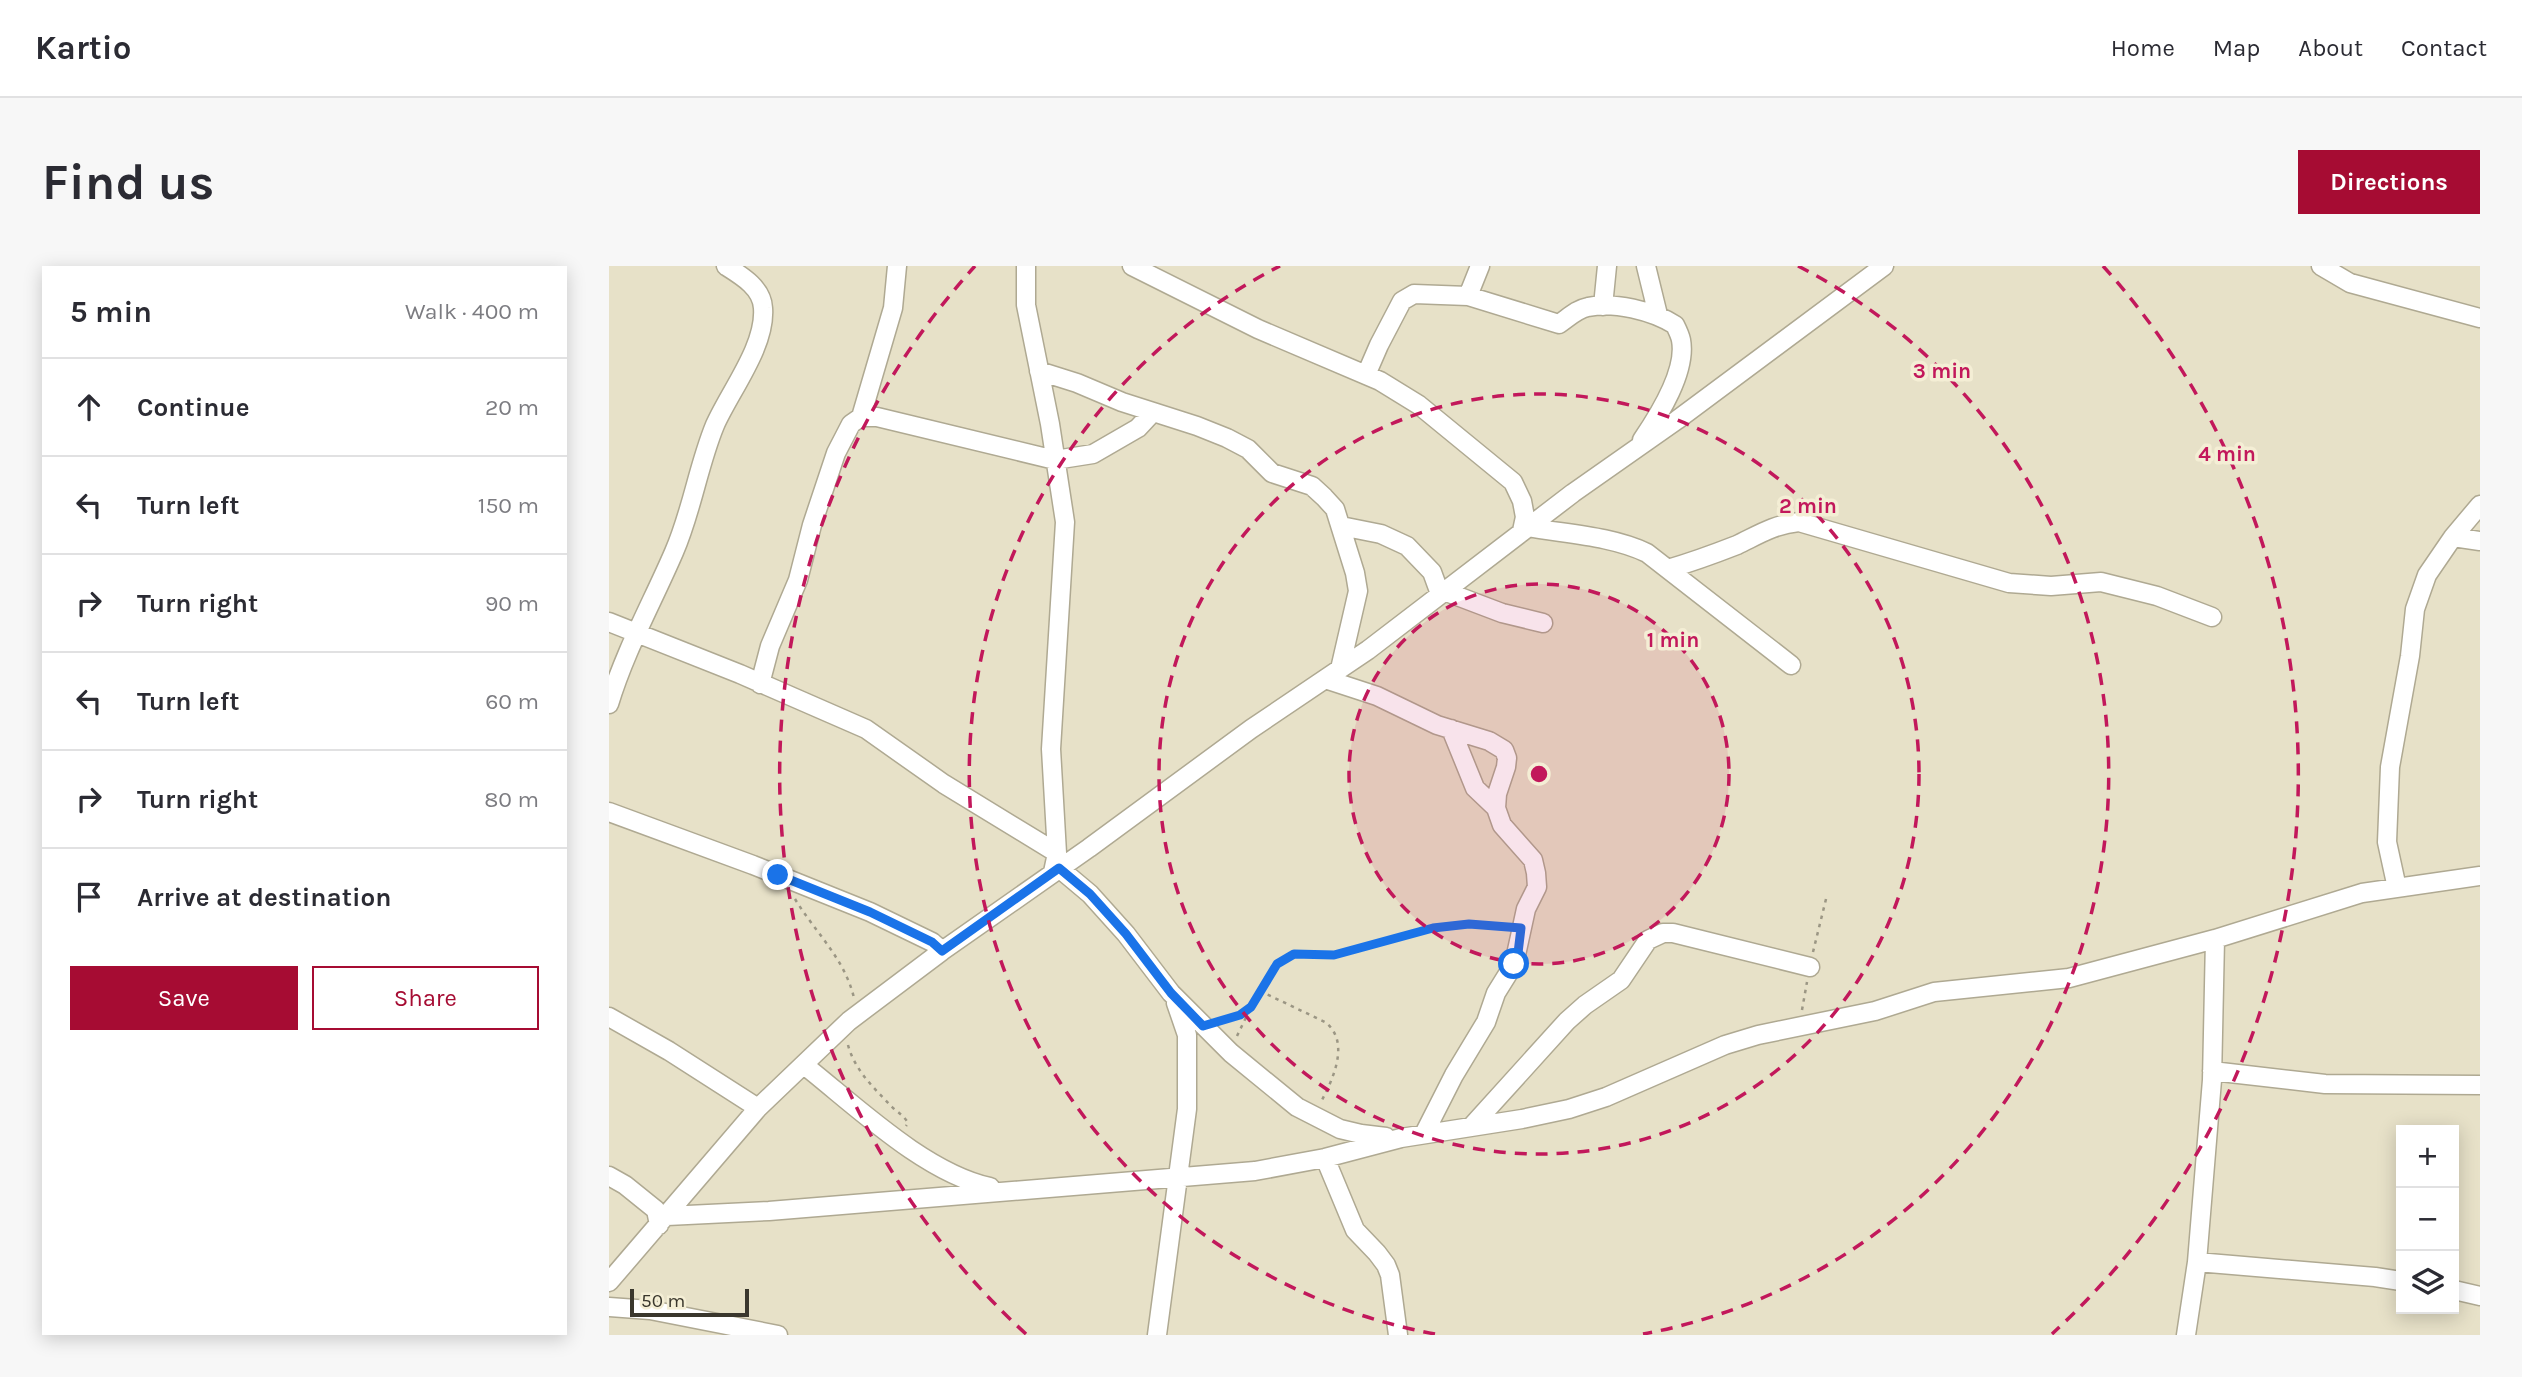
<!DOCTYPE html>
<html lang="en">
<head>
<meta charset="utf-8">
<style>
	body { margin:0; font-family:Karla,sans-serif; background:#f7f7f7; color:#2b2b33 }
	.controls { position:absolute; right:21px; bottom:21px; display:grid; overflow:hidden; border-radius:0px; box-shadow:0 4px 18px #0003 }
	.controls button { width:63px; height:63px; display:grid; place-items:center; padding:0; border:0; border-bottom:2px solid #e1e1e2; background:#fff; color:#2b2b33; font:35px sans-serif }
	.scale { position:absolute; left:21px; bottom:18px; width:119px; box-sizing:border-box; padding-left:7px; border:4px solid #3a372d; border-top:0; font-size:19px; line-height:24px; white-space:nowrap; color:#3a372d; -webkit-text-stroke:5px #f4eed5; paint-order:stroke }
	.stop { position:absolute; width:21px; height:21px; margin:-16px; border:5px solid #1a73e8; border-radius:50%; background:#fff }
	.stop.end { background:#1a73e8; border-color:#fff; box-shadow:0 2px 7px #0008 }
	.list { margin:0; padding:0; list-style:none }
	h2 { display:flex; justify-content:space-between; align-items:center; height:91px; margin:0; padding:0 28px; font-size:30px }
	h2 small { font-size:23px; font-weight:400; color:#7c7c81 }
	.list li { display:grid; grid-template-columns:46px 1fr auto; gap:21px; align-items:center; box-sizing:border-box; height:98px; padding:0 28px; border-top:2px solid #e1e1e2 }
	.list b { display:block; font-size:26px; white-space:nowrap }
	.list em { font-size:23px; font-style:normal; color:#7c7c81 }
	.actions { display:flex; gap:14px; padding:21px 28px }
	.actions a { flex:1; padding:16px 0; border:2px solid #a60c33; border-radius:0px; text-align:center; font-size:24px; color:#a60c33 }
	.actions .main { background:#a60c33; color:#fff }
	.icon { flex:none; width:38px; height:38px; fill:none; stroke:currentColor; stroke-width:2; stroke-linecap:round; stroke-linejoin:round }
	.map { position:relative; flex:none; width:1871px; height:1069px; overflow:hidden; border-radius:0px }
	header { display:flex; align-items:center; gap:42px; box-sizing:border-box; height:98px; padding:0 35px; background:#fff; border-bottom:2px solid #e1e1e2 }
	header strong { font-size:33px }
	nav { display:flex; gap:38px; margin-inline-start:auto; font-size:24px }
	.intro { display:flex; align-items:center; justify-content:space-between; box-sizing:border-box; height:168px; padding:0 42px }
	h1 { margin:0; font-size:49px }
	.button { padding:18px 32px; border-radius:0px; background:#a60c33; color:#fff; font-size:24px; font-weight:700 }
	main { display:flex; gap:42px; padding:0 42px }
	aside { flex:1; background:#fff; border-radius:0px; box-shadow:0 4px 18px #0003 }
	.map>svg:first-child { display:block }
</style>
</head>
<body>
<header>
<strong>Kartio</strong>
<nav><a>Home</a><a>Map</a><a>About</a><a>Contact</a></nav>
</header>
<div class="intro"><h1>Find us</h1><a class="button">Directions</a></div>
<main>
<aside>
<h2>5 min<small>Walk · 400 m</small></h2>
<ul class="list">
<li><svg class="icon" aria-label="ahead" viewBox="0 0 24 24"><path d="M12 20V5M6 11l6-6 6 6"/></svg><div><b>Continue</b></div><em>20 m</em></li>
<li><svg class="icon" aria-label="left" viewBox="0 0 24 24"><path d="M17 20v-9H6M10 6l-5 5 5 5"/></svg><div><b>Turn left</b></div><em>150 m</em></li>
<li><svg class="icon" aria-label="right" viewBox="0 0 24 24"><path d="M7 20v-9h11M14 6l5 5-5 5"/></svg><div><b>Turn right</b></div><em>90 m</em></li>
<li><svg class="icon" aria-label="left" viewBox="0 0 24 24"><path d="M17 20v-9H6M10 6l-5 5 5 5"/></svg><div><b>Turn left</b></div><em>60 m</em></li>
<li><svg class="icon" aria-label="right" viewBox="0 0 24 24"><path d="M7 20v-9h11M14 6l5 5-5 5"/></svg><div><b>Turn right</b></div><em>80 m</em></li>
<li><svg class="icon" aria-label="arrive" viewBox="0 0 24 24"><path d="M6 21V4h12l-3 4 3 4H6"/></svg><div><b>Arrive at destination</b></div></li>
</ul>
<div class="actions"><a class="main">Save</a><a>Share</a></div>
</aside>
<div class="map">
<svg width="1871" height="1069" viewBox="0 0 1871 1069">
	<rect width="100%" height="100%" fill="#e7e1c8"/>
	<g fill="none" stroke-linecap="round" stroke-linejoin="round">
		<!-- minor casing -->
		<g stroke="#afa992" stroke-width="21">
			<path id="minor" d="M417 0V39L441 158 456 256 442 483 448 587 444 606
				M523 0 649 63 771 115 810 139 904 216 913 235 916 251 913 265
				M1037 0 1049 49
				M1712 0 1741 17 1871 52
				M859 30 871 0
				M994 40 998 0
				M430 105 468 117 513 136 588 160 618 172 639 183 663 207 703 220 715 231 726 243 746 307 749 325 731 403
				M757 109 770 79 793 35 805 28 859 30 950 58C959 52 968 43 979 41 1004 35 1044 45 1066 59 1068 63 1071 69 1072 74 1078 105 1050 149 1033 174
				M252 151 284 42 288 0
				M732 260 772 268 798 280 823 306 831 328
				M918 261C957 268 1003 270 1038 287L1182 399
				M1844 271 1871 275
				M1059 303C1083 296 1105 288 1128 279 1149 269 1166 258 1190 256L1400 317 1442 320 1492 316 1548 330 1603 351
				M835 325 893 347 934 357
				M0 356 131 408 257 463 335 518 448 587
				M716 413 768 430 828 459 880 475 895 484 898 492 897 501 888 528 887 542 893 559 924 594 927 607 928 621 917 643 905 698 887 727 877 756 845 809 815 868
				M151 418 161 380 189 314 203 259 227 187 242 158 252 151H268L446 194 484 188 529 162 543 147
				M0 438C16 385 43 337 65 286 83 245 89 200 106 159 121 125 157 80 154 42 153 22 133 10 117 0
				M842 463 866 522 887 542
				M0 546 144 599 261 646 323 676 333 685
				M450 602 481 628 517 668 562 727 622 787 688 841 731 863 752 868 777 871
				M1788 622 1778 576 1781 501 1801 390 1806 343 1818 309 1844 271 1871 239
				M0 751 60 785 149 842
				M195 799C247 840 316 907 381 921
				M1603 805 1716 818 1871 819
				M862 861 958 755 976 739 1012 714 1039 674 1054 667H1064L1201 701
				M716 892 746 964 768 987 777 999 781 1009 789 1069
				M0 910 16 919 47 944 50 959
				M58 950 160 945 646 905 716 892 792 872 913 853 960 843 997 831 1116 779 1149 769 1266 745 1325 726 1460 712 1606 673 1753 627 1871 610
				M1588 996 1766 1011 1792 1015
				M0 1016 149 842 240 755 333 685 480 582 642 463 759 384 964 227 1068 154 1275 0
				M1845 1024 1871 1030
				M0 1041 41 1044 169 1069
				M548 1069 578 843V769L567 737
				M1577 1069 1588 996 1603 814 1606 673"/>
		</g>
		<!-- path -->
		<path stroke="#9b9684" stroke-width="2.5" stroke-dasharray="3.5 5" stroke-linecap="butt" d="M186 633C206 666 236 693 245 732
			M1204 686 1218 629
			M651 725 716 756C741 775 725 811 713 834
			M1193 744 1198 716
			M615 755 631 749 640 742
			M628 770 642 741 668 698 685 688 725 689 824 662 860 658 897 661
			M239 779C246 805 266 823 284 842 290 847 296 851 299 857L297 860"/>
		<!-- minor -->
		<use href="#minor" stroke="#fff" stroke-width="18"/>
	</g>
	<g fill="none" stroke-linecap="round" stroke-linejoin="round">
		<!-- route -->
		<path stroke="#1a73e8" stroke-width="9" d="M169 609 261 646 323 676 333 685 450 602 481 628 517 668 562 727 594 760 631 749 642 741 668 698 685 688 725 689 824 662 860 658 912 662 909 687 905 698"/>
	</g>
	<!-- distance rings -->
	<circle cx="930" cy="508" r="190" fill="#c2185b" fill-opacity=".12"/>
	<g fill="none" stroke="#c2185b" stroke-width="3.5" stroke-dasharray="12 9">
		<circle cx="930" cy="508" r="190"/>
		<circle cx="930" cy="508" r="380"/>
		<path d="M826 1068A570 570 0 0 1 671 0M1189 0A570 570 0 0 1 1034 1068"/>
		<path d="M417 1068A759 759 0 0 1 366 0M1494 0A759 759 0 0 1 1443 1068"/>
	</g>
	<circle cx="930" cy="508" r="10" fill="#c2185b" stroke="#f4eed5" stroke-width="3.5"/>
	<g font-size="21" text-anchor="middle" font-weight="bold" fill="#c2185b" stroke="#f4eed5" stroke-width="7" stroke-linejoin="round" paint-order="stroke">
		<text x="1333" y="112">3 min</text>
		<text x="1618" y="195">4 min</text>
		<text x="1199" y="247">2 min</text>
		<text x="1064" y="381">1 min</text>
	</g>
</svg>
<div class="controls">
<button>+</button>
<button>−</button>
<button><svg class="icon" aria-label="layers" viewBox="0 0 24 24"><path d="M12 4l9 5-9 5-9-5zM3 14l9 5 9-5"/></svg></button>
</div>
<div class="scale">50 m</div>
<div class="stop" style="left:905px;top:698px"></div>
<div class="stop end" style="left:169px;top:609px"></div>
</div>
</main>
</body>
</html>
